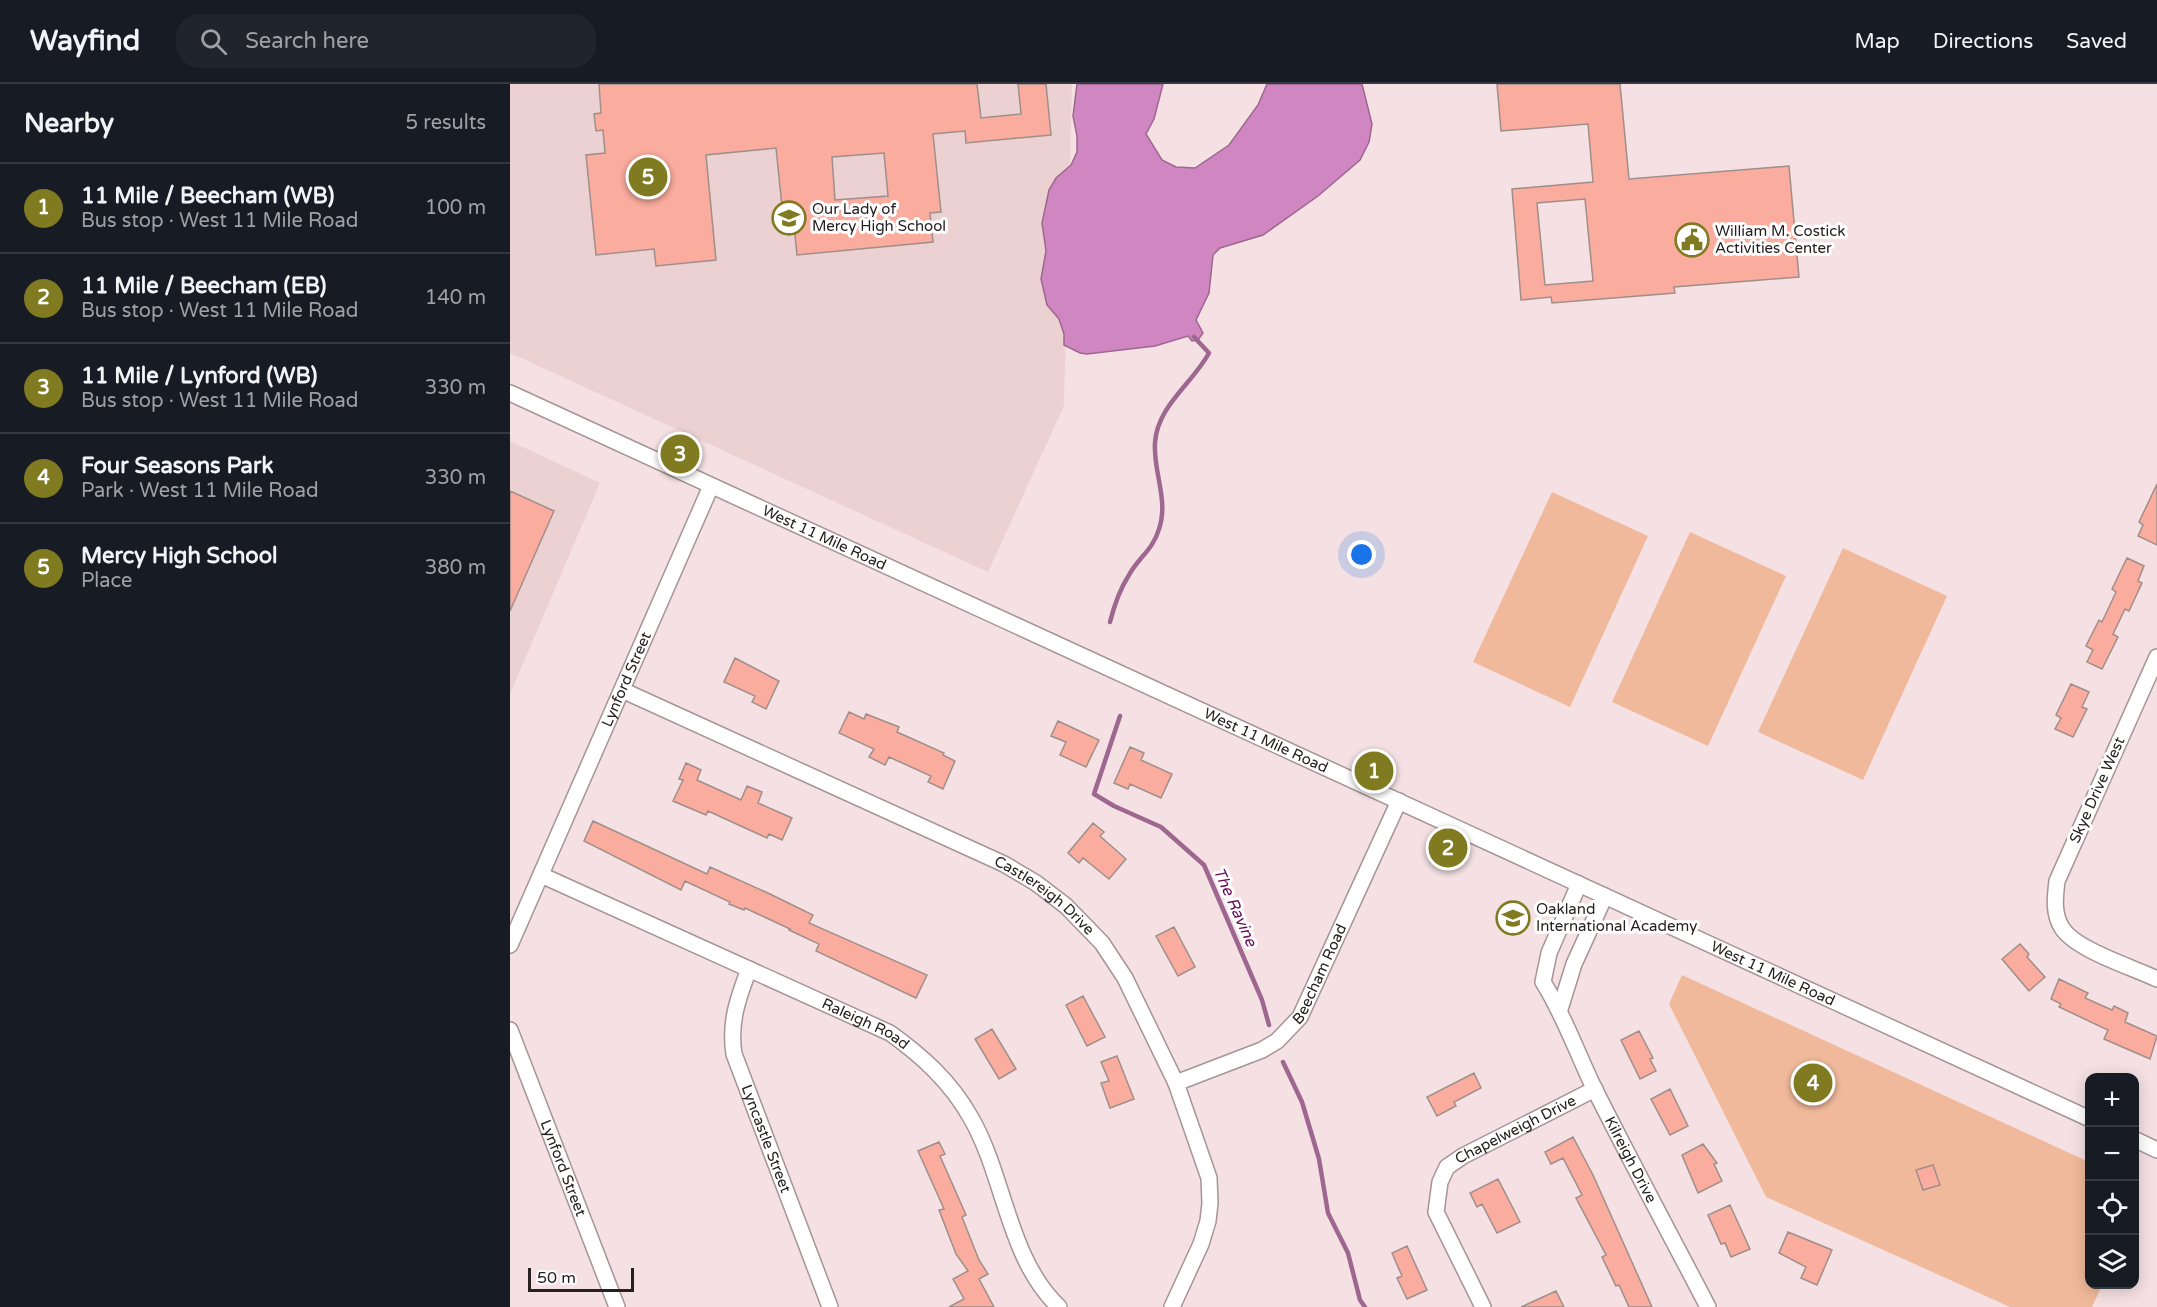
<!DOCTYPE html>
<html lang="en">
<head>
<meta charset="utf-8">
<style>
	body { margin:0; font-family:"Varela Round",sans-serif; background:#20242c; color:#f1f3f6 }
	.controls { position:absolute; right:18px; bottom:18px; display:grid; overflow:hidden; border-radius:12px; box-shadow:0 3px 15px #0003 }
	.controls button { width:54px; height:54px; display:grid; place-items:center; padding:0; border:0; border-bottom:2px solid #363941; background:#171b24; color:#f1f3f6; font:30px sans-serif }
	.scale { position:absolute; left:18px; bottom:15px; width:106px; box-sizing:border-box; padding-left:6px; border:3px solid #272020; border-top:0; font-size:16px; line-height:21px; white-space:nowrap; color:#272020; -webkit-text-stroke:4px #fff; paint-order:stroke }
	.you { position:absolute; left:852px; top:471px; width:21px; height:21px; margin:-15px; border:4px solid #fff; border-radius:50%; background:#1a73e8; box-shadow:0 0 0 9px #1a73e833 }
	.badge { display:grid; place-items:center; width:39px; height:39px; border-radius:50%; background:#807a20; color:#fff; font-size:20px; font-weight:700 }
	.pin { position:absolute; translate:-50% -50%; border:3px solid #fff; box-shadow:0 2px 6px #0006 }
	.list { margin:0; padding:0; list-style:none }
	h2 { display:flex; justify-content:space-between; align-items:center; height:78px; margin:0; padding:0 24px; font-size:26px }
	h2 small { font-size:20px; font-weight:400; color:#9ea1a6 }
	.list li { display:grid; grid-template-columns:39px 1fr auto; gap:18px; align-items:center; box-sizing:border-box; height:90px; padding:0 24px; border-top:2px solid #363941 }
	.list b { display:block; font-size:22px; white-space:nowrap }
	.list p { margin:0; font-size:20px; white-space:nowrap; color:#9ea1a6 }
	.list em { font-size:20px; font-style:normal; color:#9ea1a6 }
	.icon { flex:none; width:33px; height:33px; fill:none; stroke:currentColor; stroke-width:2; stroke-linecap:round; stroke-linejoin:round }
	.map { position:relative; flex:none; width:1647px; height:1223px; overflow:hidden }
	header { display:flex; align-items:center; gap:36px; box-sizing:border-box; height:84px; padding:0 30px; background:#171b24; border-bottom:2px solid #363941 }
	header strong { font-size:28px }
	nav { display:flex; gap:33px; margin-inline-start:auto; font-size:21px }
	.search { width:420px; height:54px; background:#20242c; display:flex; align-items:center; gap:15px; box-sizing:border-box; padding:0 21px; border-radius:24px; color:#9ea1a6; font-size:22px }
	main { display:flex }
	aside { flex:1; background:#171b24 }
	.map>svg:first-child { display:block }
</style>
</head>
<body>
<header>
<strong>Wayfind</strong>
<div class="search"><svg class="icon" aria-label="search" viewBox="0 0 24 24"><circle cx="10" cy="10" r="6"/><path d="M15 15l6 6"/></svg>Search here</div>
<nav><a>Map</a><a>Directions</a><a>Saved</a></nav>
</header>
<main>
<aside>
<h2>Nearby<small>5 results</small></h2>
<ul class="list">
<li><span class="badge">1</span><div><b>11 Mile / Beecham (WB)</b><p>Bus stop · West 11 Mile Road</p></div><em>100 m</em></li>
<li><span class="badge">2</span><div><b>11 Mile / Beecham (EB)</b><p>Bus stop · West 11 Mile Road</p></div><em>140 m</em></li>
<li><span class="badge">3</span><div><b>11 Mile / Lynford (WB)</b><p>Bus stop · West 11 Mile Road</p></div><em>330 m</em></li>
<li><span class="badge">4</span><div><b>Four Seasons Park</b><p>Park · West 11 Mile Road</p></div><em>330 m</em></li>
<li><span class="badge">5</span><div><b>Mercy High School</b><p>Place</p></div><em>380 m</em></li>
</ul>
</aside>
<div class="map">
<svg width="1647" height="1223" viewBox="0 0 1647 1223">
	<rect width="100%" height="100%" fill="#f5e1e3"/>
	<!-- built -->
	<path fill="#ecd1d3" d="M0 0H562L554 322 478 488 0 269Z
		M0 357 90 399 0 610Z"/>
	<!-- green -->
	<path fill="#f1b99b" d="M1042 408 1138 452 1060 623 963 578Z
		M1180 448 1276 492 1198 662 1102 618Z
		M1333 464 1437 512 1353 696 1248 648Z
		M1172 891 1579 1078 1580 1200 1592 1201 1582 1223H1500L1256 1113 1159 920Z"/>
	<!-- water -->
	<path fill="#d086c0" stroke="#9d6790" stroke-width="1.5" d="M567 0H653L644 35 636 50 652 76 666 83 685 84 719 61 748 21 757 0H852L862 40 859 58 850 76 808 112 753 151 710 164 703 171 699 209 686 236 693 249 688 256 682 257 678 252 645 262 577 270 570 269 554 261V250L549 235 537 221 531 195 536 167 532 139 539 106 546 94 561 81 567 68V52L563 32Z"/>
	<g fill="none" stroke-linecap="round" stroke-linejoin="round">
		<!-- stream -->
		<path stroke="#9d6790" stroke-width="4.5" d="M600 538C604 522 610 505 619 491 628 474 643 466 649 445 659 416 643 388 645 359 647 322 683 299 699 269L684 253
			M610 632 584 710 604 722 651 743 694 781 752 916 759 941
			M773 978 792 1018 809 1075 818 1129 838 1169 850 1216 855 1223"/>
	</g>
	<!-- building -->
	<path fill="#faac9e" stroke="#9f8e8a" stroke-width="1.5" fill-rule="evenodd" d="M89 0H467L471 34 511 30 508 0H536L541 51 456 59 455 47 423 50 431 128 420 129 423 158 287 171 284 141 274 142 266 64 196 71 206 176 146 182 144 165 86 171 76 71 95 69 93 46 86 47 84 30 91 29ZM374 69 378 112 325 116 322 73Z
		M987 0H1110L1119 95 1279 82 1289 193 1164 203 1165 209 1042 219 1041 213 1011 216 1002 105 1083 98 1078 40 991 47ZM1075 115 1083 197 1035 201 1027 119Z
		M1647 400V461L1628 452 1633 441 1629 438Z
		M0 407 44 427 0 527Z
		M1617 474 1634 482 1628 497 1632 499 1619 527 1615 525 1603 550 1608 553 1592 585 1577 578 1583 566 1576 562 1589 536 1592 538 1606 508 1602 505Z
		M225 574 269 597 256 625 242 618 245 612 214 598Z
		M1561 600 1579 608 1572 623 1577 625 1563 653 1545 645 1551 634 1546 631Z
		M339 628 354 635 356 630 389 643 387 648 434 669 433 671 445 677 433 705 418 698 421 692 379 673 375 681 359 673 364 665 329 649Z
		M548 637 589 656 576 683 550 671 556 658 541 652Z
		M620 663 634 669 631 676 662 690 651 714 620 700 618 705 604 699Z
		M176 679 191 686 187 696 231 716 237 702 252 708 248 719 282 734 272 756 259 750 257 754 198 727 196 731 163 717 173 696 169 695Z
		M83 737 197 790 200 783 260 810 303 831 299 839 417 891 406 914 306 867 309 860 279 846 280 845 235 824 234 826 219 820 220 818 175 797 171 806 74 757Z
		M583 739 594 748 590 752 616 775 599 795 573 774 569 779 558 769Z
		M664 843 685 883 668 892 646 852Z
		M1510 860 1519 870 1517 873 1535 893 1519 907 1492 875Z
		M1549 895 1578 909 1575 914 1602 926 1604 922 1618 929 1615 938 1647 952 1640 975 1594 955 1598 946 1549 923 1551 920 1541 915Z
		M573 912 595 953 577 962 556 921Z
		M482 945 506 985 489 995 465 955Z
		M1129 947 1143 974 1140 975 1146 987 1130 995 1111 956Z
		M607 972 624 1015 600 1024 591 999 599 997 591 978Z
		M964 989 971 1004 944 1018 946 1022 927 1032 917 1013Z
		M1160 1005 1178 1042 1160 1051 1141 1015Z
		M1063 1053 1083 1091 1142 1223H1119L1109 1201 1106 1202 1092 1173 1096 1171 1066 1114 1072 1111 1053 1074 1041 1080 1035 1068Z
		M429 1058 435 1070 430 1072 456 1131 452 1133 469 1176 478 1190 469 1195 484 1223H439L454 1215 443 1195 458 1187 446 1170 429 1126 434 1125 408 1067Z
		M1193 1060 1207 1079 1204 1080 1212 1097 1188 1109 1172 1071Z
		M1423 1081 1430 1101 1413 1106 1406 1086Z
		M988 1095 1010 1138 987 1149 972 1120 967 1123 960 1109Z
		M1220 1121 1240 1165 1221 1173 1215 1159 1211 1160 1198 1131Z
		M1278 1148 1322 1166 1307 1201 1291 1194 1296 1183 1269 1169Z
		M897 1162 917 1206 897 1215 887 1194 892 1192 882 1169Z
		M1046 1207 1054 1223H1011Z"/>
	<g fill="none" stroke-linecap="round" stroke-linejoin="round">
		<!-- minor casing -->
		<g stroke="#a69496" stroke-width="18">
			<g id="minor">
				<path id="s1" d="M0 309 1580 1035"/>
				<path d="M1647 573 1547 797C1545 813 1543 830 1552 844 1566 866 1622 883 1647 895"/>
				<path id="s2" d="M112 606 494 780 526 799 556 822 592 859 615 894 666 999 699 1094 700 1119 698 1137 691 1160 662 1223"/>
				<path id="s3" d="M31 791 380 949C412 972 441 998 461 1034 495 1093 498 1175 549 1223"/>
				<path id="s4" d="M1069 800 1039 869 1033 898C1054 931 1067 969 1084 1004 1121 1078 1160 1150 1198 1223"/>
				<path id="s5" d="M0 861 201 402"/>
				<path id="s6" d="M239 885C228 914 219 939 224 970L320 1223"/>
				<path d="M1050 925 1064 880 1095 812"/>
				<path id="s7" d="M0 946 107 1223"/>
				<path id="s8" d="M666 999 752 966 767 957 790 933 889 717"/>
				<path d="M1624 1055 1647 1066"/>
				<path id="s9" d="M973 1223 926 1128 930 1098 937 1083 953 1072 1085 1005"/>
			</g>
		</g>
		<!-- minor -->
		<use href="#minor" stroke="#fff" stroke-width="15"/>
	</g>
	<!-- icons -->
	<defs>
		<g id="school-ring" transform="scale(1.725)"><circle r="9.5" fill="#fff" stroke="#807a20" stroke-width="1.5"/><path d="M0-5L7-2L0 1L-7-2ZM-4 1L0 2.5L4 1V4Q0 6-4 4Z" fill="#807a20"/></g>
		<g id="civic-ring" transform="scale(1.725)"><circle r="9.5" fill="#fff" stroke="#807a20" stroke-width="1.5"/><path d="M-.6-6.5H3V-4.5H.6V-3L4-1V1h2V6H-6V1h2V-1L-.6-3ZM-1.2 2.5V6h2.4V2.5Z" fill="#807a20"/></g>
	</defs>
	<g fill-rule="evenodd">
		<use href="#school-ring" x="279" y="134"/>
		<use href="#civic-ring" x="1182" y="156"/>
		<use href="#school-ring" x="1003" y="834"/>
	</g>
	<g text-anchor="middle" dominant-baseline="central" stroke-width="6" stroke-linejoin="round" paint-order="stroke">
		<!-- poi labels -->
		<g font-size="15" fill="#272020" stroke="#fff" text-anchor="start">
			<text x="302" y="125">Our Lady of<tspan x="302" dy="17">Mercy High School</tspan></text>
			<text x="1205" y="147">William M. Costick<tspan x="1205" dy="17">Activities Center</tspan></text>
			<text x="1026" y="825">Oakland<tspan x="1026" dy="17">International Academy</tspan></text>
		</g>
		<!-- street labels -->
		<g font-size="15" fill="#272020" stroke="#fff">
			<text stroke="none"><textPath href="#s1" startOffset="346">West 11 Mile Road</textPath></text>
			<text stroke="none"><textPath href="#s5" startOffset="290">Lynford Street</textPath></text>
			<text stroke="none"><textPath href="#s1" startOffset="832">West 11 Mile Road</textPath></text>
			<text transform="translate(1587 706) rotate(-66)">Skye Drive West</text>
			<text stroke="none"><textPath href="#s2" startOffset="471">Castlereigh Drive</textPath></text>
			<text stroke="none"><textPath href="#s8" startOffset="190">Beecham Road</textPath></text>
			<text stroke="none"><textPath href="#s1" startOffset="1390">West 11 Mile Road</textPath></text>
			<text stroke="none"><textPath href="#s3" startOffset="357">Raleigh Road</textPath></text>
			<text stroke="none"><textPath href="#s9" startOffset="231">Chapelweigh Drive</textPath></text>
			<text stroke="none"><textPath href="#s6" startOffset="178">Lyncastle Street</textPath></text>
			<text stroke="none"><textPath href="#s4" startOffset="303">Kilreigh Drive</textPath></text>
			<text stroke="none"><textPath href="#s7" startOffset="148">Lynford Street</textPath></text>
		</g>
		<!-- water labels -->
		<g font-size="16" font-style="italic" fill="#670c5a" stroke="#fff">
			<text transform="translate(725 823) rotate(66)">The Ravine</text>
		</g>
	</g>
</svg>
<div class="controls">
<button>+</button>
<button>−</button>
<button><svg class="icon" aria-label="locate" viewBox="0 0 24 24"><circle cx="12" cy="12" r="6"/><path d="M12 2v4M12 18v4M2 12h4M18 12h4"/></svg></button>
<button><svg class="icon" aria-label="layers" viewBox="0 0 24 24"><path d="M12 4l9 5-9 5-9-5zM3 14l9 5 9-5"/></svg></button>
</div>
<div class="scale">50 m</div>
<div class="you"></div>
<div class="pin badge" style="left:864px;top:687px">1</div>
<div class="pin badge" style="left:938px;top:764px">2</div>
<div class="pin badge" style="left:170px;top:370px">3</div>
<div class="pin badge" style="left:1303px;top:999px">4</div>
<div class="pin badge" style="left:138px;top:93px">5</div>
</div>
</main>
</body>
</html>
